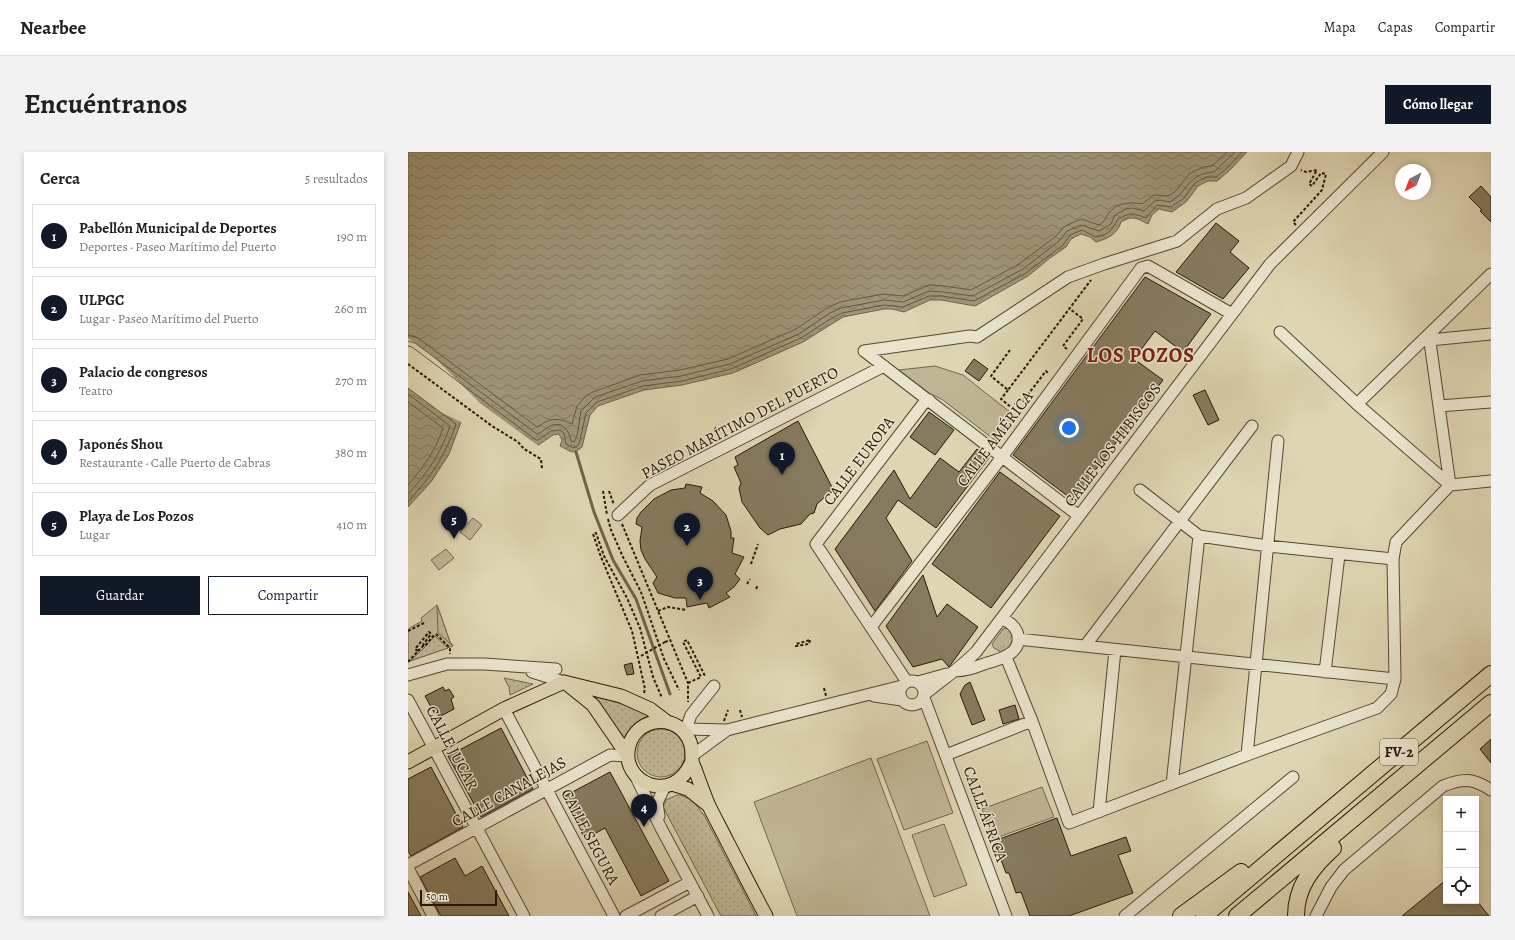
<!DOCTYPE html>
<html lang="es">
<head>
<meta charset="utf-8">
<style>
	body { margin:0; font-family:Alegreya,serif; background:#f2f2f2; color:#202124 }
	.controls { position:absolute; right:12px; bottom:12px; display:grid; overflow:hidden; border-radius:0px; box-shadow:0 2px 6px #0003 }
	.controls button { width:36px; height:36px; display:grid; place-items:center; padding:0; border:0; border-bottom:1px solid #e0e0e0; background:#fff; color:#202124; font:20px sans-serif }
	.compass { position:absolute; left:987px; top:12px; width:36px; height:36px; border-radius:50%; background:#fff; box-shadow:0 2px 6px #0003; rotate:222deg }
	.scale { position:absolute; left:12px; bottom:10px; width:77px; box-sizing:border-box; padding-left:4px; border:2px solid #261906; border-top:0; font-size:11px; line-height:14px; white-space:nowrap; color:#261906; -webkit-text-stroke:3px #eae4cd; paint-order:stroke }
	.you { position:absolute; left:661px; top:276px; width:14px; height:14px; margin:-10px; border:3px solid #fff; border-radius:50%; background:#1a73e8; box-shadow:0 0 0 6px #1a73e833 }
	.badge { display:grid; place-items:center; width:26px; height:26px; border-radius:50%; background:#111827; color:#fff; font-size:13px; font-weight:700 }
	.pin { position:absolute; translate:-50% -33px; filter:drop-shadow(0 1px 2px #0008) }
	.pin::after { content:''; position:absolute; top:21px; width:14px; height:12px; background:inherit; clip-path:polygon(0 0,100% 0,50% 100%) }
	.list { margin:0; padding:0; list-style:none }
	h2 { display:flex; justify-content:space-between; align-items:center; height:52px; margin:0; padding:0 16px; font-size:17px }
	h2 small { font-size:13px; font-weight:400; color:#757577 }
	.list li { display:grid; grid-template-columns:26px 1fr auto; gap:12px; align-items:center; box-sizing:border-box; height:64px; margin:0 8px 8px; padding:0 8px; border:1px solid #e0e0e0; border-radius:0px }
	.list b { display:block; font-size:15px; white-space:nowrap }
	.list p { margin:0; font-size:13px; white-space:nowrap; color:#757577 }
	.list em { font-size:13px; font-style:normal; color:#757577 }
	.actions { display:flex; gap:8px; padding:12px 16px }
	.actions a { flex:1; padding:9px 0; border:1px solid #111827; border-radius:0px; text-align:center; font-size:14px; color:#111827 }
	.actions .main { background:#111827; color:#fff }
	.icon { flex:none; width:22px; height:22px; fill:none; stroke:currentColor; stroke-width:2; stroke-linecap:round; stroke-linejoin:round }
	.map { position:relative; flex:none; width:1083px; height:764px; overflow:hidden; border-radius:0px }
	header { display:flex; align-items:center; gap:24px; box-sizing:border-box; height:56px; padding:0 20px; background:#fff; border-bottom:1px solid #e0e0e0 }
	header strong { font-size:19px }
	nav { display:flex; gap:22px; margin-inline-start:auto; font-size:14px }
	.intro { display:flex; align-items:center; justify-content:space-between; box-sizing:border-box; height:96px; padding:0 24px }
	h1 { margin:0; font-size:28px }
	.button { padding:10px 18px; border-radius:0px; background:#111827; color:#fff; font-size:14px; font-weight:700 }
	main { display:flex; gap:24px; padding:0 24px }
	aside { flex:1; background:#fff; border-radius:0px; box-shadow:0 2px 6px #0003 }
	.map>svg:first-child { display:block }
</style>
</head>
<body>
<header>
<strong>Nearbee</strong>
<nav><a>Mapa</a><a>Capas</a><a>Compartir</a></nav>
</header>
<div class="intro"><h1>Encuéntranos</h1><a class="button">Cómo llegar</a></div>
<main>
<aside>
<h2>Cerca<small>5 resultados</small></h2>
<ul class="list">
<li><span class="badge">1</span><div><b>Pabellón Municipal de Deportes</b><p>Deportes · Paseo Marítimo del Puerto</p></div><em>190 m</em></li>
<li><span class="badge">2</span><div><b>ULPGC</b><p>Lugar · Paseo Marítimo del Puerto</p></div><em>260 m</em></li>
<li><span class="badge">3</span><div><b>Palacio de congresos</b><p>Teatro</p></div><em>270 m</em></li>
<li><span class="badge">4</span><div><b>Japonés Shou</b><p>Restaurante · Calle Puerto de Cabras</p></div><em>380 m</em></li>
<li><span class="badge">5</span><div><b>Playa de Los Pozos</b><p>Lugar</p></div><em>410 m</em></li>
</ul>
<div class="actions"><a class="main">Guardar</a><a>Compartir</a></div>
</aside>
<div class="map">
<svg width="1083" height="764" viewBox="0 0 1083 764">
	<defs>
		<pattern id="grass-tufts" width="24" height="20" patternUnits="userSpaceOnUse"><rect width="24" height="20" fill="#bfb595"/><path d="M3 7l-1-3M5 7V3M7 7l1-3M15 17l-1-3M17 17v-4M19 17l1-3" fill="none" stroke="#a49b7f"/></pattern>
		<pattern id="garden-dots" width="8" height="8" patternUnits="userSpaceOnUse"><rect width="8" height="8" fill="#bfb595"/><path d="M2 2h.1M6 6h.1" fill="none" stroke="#a49b7f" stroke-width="1.8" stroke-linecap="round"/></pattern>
		<pattern id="water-waves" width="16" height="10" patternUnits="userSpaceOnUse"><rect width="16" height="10" fill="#9f9578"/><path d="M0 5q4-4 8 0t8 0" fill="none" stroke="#817960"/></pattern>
	</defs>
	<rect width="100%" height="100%" fill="#ded5b2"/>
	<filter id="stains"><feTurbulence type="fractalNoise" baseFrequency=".005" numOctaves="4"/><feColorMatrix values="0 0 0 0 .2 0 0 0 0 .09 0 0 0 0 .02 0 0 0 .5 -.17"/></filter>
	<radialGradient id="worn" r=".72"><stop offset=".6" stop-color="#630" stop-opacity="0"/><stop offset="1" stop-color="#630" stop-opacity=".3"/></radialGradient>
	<!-- grass -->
	<path fill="url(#grass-tufts)" stroke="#72674e" d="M599 476 603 480 605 489 601 497 593 500 586 496 584 492 595 477Z"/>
	<!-- park -->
	<path fill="#bfb595" stroke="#72674e" d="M527 214 555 223 607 264 588 289 535 248 521 241 491 218Z
		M65 366 74 373 62 388 52 380Z
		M38 397 46 406 31 418 23 408Z
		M29 453 42 490 45 494 2 509 0 506V477L14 469 13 466Z
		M519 589 545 661 496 678 469 607Z
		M463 606 522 764H389L346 650Z
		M634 635 646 665 585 687 574 657Z
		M536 672 559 733 526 745 504 683Z"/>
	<!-- garden -->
	<path fill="url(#garden-dots)" stroke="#72674e" d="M29 453 42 490 45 494 30 481Z
		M27 484 40 496 2 509 16 496Z
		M96 526 125 532 102 543 101 535Z
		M186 543C205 550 225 554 242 563 229 568 220 576 215 589Z
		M229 601a24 24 0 1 1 48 0a24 24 0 1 1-48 0Z
		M269 643C283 644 288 653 296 663L348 764H313L255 655 258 648Z"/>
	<!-- water -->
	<path fill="url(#water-waves)" stroke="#6f634a" d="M0 0H839L821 19 809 29H800L790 34 778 50 764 60 751 57 744 63 740 72C728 66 725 63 713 70 710 82 699 87 688 90L682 85 673 82 663 87 658 95 642 106 620 124 567 154 533 148H522L496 160 484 157H476L435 165 395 190 325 221 274 233 236 238 190 254 182 263 174 295C164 304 163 299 152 294L154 288 151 282 145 283 129 294 0 197Z
		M0 231 53 270 41 302 23 330 0 355Z"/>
	<!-- pier -->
	<path fill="#ded5b2" d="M0 186 25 204 72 251 132 295H128L0 200Z
		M0 229 54 268 55 270H53L32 260 0 236Z"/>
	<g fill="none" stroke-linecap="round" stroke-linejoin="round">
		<!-- shore -->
		<path stroke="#62573f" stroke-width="1" d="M0 183 10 186 129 275C132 274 134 272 137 270 147 265 155 268 164 272L169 254 179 243 185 240 232 223 272 218 320 207 388 177 419 156 432 150 475 142 495 144 521 133 536 134 563 138 611 112 647 85 657 74 673 67 691 73C698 69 697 66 701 61 709 50 723 50 734 52L746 43 760 44 767 40 781 22 795 15 804 14 819 0
			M0 189 7 191 129 282C133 281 136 278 140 275 152 268 161 276 163 289L166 290 169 284 173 259 187 245 234 229 273 224 322 212 391 182 422 161 433 156 476 148 495 150 521 139 535 140 565 144 615 117 651 89 659 79 673 73 691 79 703 72 707 63 718 57 724 56 736 59 747 49 752 48 762 50C781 39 779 22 806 20L827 0
			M0 194 4 195 128 288H130L143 279 152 278 156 281 158 292 166 296 171 292 178 261 189 250 235 234 274 229 323 217 393 186 424 166 434 161 476 153 495 155 521 144H534L566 149 618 121 655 93 662 83 674 78 688 85C703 82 704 77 710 67 723 60 725 61 738 66L749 53 763 55 775 47 787 31 798 25H808L819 16 834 0
			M0 236 48 272C37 305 23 324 0 350
			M0 242 42 274C33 301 19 322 0 342
			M0 250 35 276C28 298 15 316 0 333"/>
		<!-- stream -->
		<path stroke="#6f634a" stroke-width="3" d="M168 300 186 360 205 408 228 447 262 542"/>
	</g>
	<!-- building -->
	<path fill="#867b5f" stroke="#261906" d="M1073 34 1083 45V70L1072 59 1074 58 1061 45Z
		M808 71 831 89 822 100 841 116 815 147 768 120Z
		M737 125 803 162 775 200 747 179 726 207 755 228 665 348 605 303Z
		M566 207 580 217 571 229 557 219Z
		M797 238 811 268 800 273 785 243Z
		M521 260 546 278 527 303 502 285Z
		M390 269 426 339 419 343 409 352 406 361 402 362 393 372 372 377 360 383 352 376 334 350 331 336 333 331 326 315 330 313 327 305Z
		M569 297 581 306 528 376 490 348 478 366 504 409 467 459 427 397 486 318 502 347 532 306 551 320Z
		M592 320 652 364 583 456 524 412Z
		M278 332 294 335 292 341 305 349 318 363 323 379V386H326L324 401 336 405 327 422 332 427 326 435 318 441 322 445 301 456 299 451 279 455 278 446H267L250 441 245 431 249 425 237 407 233 398 232 389 234 375 228 372 229 366 233 360 246 347 263 338 277 336Z
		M515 423 529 465 539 452 570 475 541 515 534 507 505 515 478 474Z
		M224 511 226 522 219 523 216 513Z
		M562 530 577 568 564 573 552 542 557 533Z
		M35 535 37 539 41 537 46 545 43 547 46 557 31 565 29 561 27 562 17 544Z
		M607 553 611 567 595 572 591 558Z
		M93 576 125 637 73 665 40 604Z
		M1083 587V611L1072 597Z
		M23 615 55 675 3 704 0 699V627Z
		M202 620 261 729 233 744 197 676 177 687 155 645Z
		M649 666 663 704 718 685 723 699 710 703 725 741 661 764H622L613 740 608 741 601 721H598L586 689Z
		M47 706 57 724 74 714 101 764H33L12 725Z
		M1038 728V749H1069L1081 764H994Z
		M0 740 13 764H0Z"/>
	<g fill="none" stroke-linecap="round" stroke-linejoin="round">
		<!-- minor casing -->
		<g stroke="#544831" stroke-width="13">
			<path id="minor" d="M872 180 949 252 1042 333
				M1021 183 1042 333
				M1022 188 1083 182
				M456 199 562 184 569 185 660 125 696 112 769 89 809 57 838 46 883 14 890 0
				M456 199 671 364
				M949 252 1083 122
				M1031 254 1083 250
				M732 338 791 384 860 394 985 407
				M210 363 242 333 476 214
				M463 475 594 305 733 116 740 114 824 162
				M610 487 987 527
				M677 494 844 274
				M598 505 624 569 661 671 839 603 969 556 983 542 987 527 985 407 988 390 1042 333 1083 329
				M546 519C559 519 568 515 579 511 594 507 616 500 609 480 606 473 600 469 593 467
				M124 520 156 530
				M917 520 931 403
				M0 523 39 512H76L148 517
				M492 541a12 12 0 1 1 24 0a12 12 0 1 1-24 0Z
				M499 530 408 392 515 252 521 248
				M510 530 539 522
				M517 542C534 528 552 516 568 500L862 112 975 0
				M466 544 494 548
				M516 546 598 764
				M0 548 116 764
				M96 557 206 764
				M269 574 278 577 319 578 494 534
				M278 577 283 563 306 534
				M285 603 319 578
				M538 603 624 569
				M839 603 870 289
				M226 621 253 676 300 764
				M764 632 791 384
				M691 660 707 498
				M251 664 249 651 257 634
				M0 713 202 603 220 604
				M0 716 25 764
				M218 764 282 730
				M253 764 290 744
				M717 764 885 625
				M908 764 923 735 936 718 1035 634C1055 626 1065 626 1083 638"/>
		</g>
		<!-- major casing -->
		<g stroke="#261906" stroke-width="15">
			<path id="major" d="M156 530 213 544 242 557 259 570
				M159 532 185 553 220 604
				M284 609C266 655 211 631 221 594 227 569 260 561 276 580 284 589 284 597 284 608 284 612 287 616 288 620 292 631 296 642 301 654 307 666 314 679 320 691 333 716 345 740 358 764
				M0 610 96 557 156 530
				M264 632 280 637 300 653"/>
		</g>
		<!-- highway casing -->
		<g stroke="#261906" stroke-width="18">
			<path id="highway" d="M773 764 833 720
				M796 764 1083 522
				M829 764 1083 551
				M888 764C888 735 904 715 925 696"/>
		</g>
		<!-- path -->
		<path stroke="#261906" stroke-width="2" stroke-dasharray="3 2" stroke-linecap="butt" d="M888 73 885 70 914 38 918 22 913 21 904 34 901 32 909 18 898 20 893 18
			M659 197 655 194 675 167 662 157
			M602 198 583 224 600 238 683 128
			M0 212 84 274 110 290 116 297 133 307 134 317
			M600 238 593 247 604 256 612 246 615 249 638 219 641 222
			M195 339 199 363
			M201 339 206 353
			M200 367 203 378 215 405 233 440 256 507 271 538
			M214 372 280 531V550
			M343 412 350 392
			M339 432 342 427
			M348 437 350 433
			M250 459 260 455 279 458
			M0 479 16 471
			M28 482 42 496V502
			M402 488 401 492 388 494V492Z
			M257 490 262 488
			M10 499 16 493
			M0 510 10 499 7 497 21 480 23 482 15 493 17 494 26 483
			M280 531 293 525 275 490 279 488 297 524
			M416 536 418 544
			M236 541 237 537 224 479 193 405 185 382 188 381 196 404 219 446 232 476 245 525 254 546
			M332 558 334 565
			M316 569 320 558"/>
		<!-- minor -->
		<use href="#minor" stroke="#eae4cd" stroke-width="11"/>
		<!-- major -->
		<use href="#major" stroke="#ded5b2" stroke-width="13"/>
		<!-- highway -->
		<use href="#highway" stroke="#ded5b2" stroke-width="16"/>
		<!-- path-bridge -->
		<path stroke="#261906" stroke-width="2" stroke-dasharray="3 2" stroke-linecap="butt" d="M233 504 257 490"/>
	</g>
	<g text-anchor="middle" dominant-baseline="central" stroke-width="3" stroke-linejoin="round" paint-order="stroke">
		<!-- shield labels -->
		<rect fill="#eae4cd" stroke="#615642" stroke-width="1" x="972" y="587" width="38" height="26" rx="3"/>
		<g font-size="15" font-weight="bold" fill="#261906">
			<text x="991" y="600">FV-2</text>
		</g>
		<!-- street labels -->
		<g font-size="16" fill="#261906" stroke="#eae4cd">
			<text transform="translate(332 271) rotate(-28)">PASEO MARÍTIMO DEL PUERTO</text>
			<text transform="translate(587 287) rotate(-53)">CALLE AMÉRICA</text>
			<text transform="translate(705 293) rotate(-53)">CALLE LOS HIBISCOS</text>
			<text transform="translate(451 309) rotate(-53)">CALLE EUROPA</text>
			<text transform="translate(44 596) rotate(62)">CALLE JUCAR</text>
			<text transform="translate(101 640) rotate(-29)">CALLE CANALEJAS</text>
			<text transform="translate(577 662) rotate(70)">CALLE ÁFRICA</text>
			<text transform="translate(182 685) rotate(62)">CALLE SEGURA</text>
		</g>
		<!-- district labels -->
		<g font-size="20" font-weight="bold" letter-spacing="1" fill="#7a1f14" stroke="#eae4cd">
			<text x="733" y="203">LOS POZOS</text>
		</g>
	</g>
	<rect width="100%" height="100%" filter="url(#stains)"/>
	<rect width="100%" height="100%" fill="url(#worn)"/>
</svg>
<div class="controls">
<button>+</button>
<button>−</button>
<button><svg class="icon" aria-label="locate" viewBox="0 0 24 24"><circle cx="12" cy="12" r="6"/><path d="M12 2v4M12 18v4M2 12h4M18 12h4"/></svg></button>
</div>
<svg class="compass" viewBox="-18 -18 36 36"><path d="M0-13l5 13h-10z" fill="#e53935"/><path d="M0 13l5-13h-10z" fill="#757577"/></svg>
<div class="scale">50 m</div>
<div class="you"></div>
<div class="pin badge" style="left:374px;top:323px">1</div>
<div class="pin badge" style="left:279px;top:394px">2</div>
<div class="pin badge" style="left:292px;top:448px">3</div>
<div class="pin badge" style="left:236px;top:675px">4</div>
<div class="pin badge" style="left:46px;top:387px">5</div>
</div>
</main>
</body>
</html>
